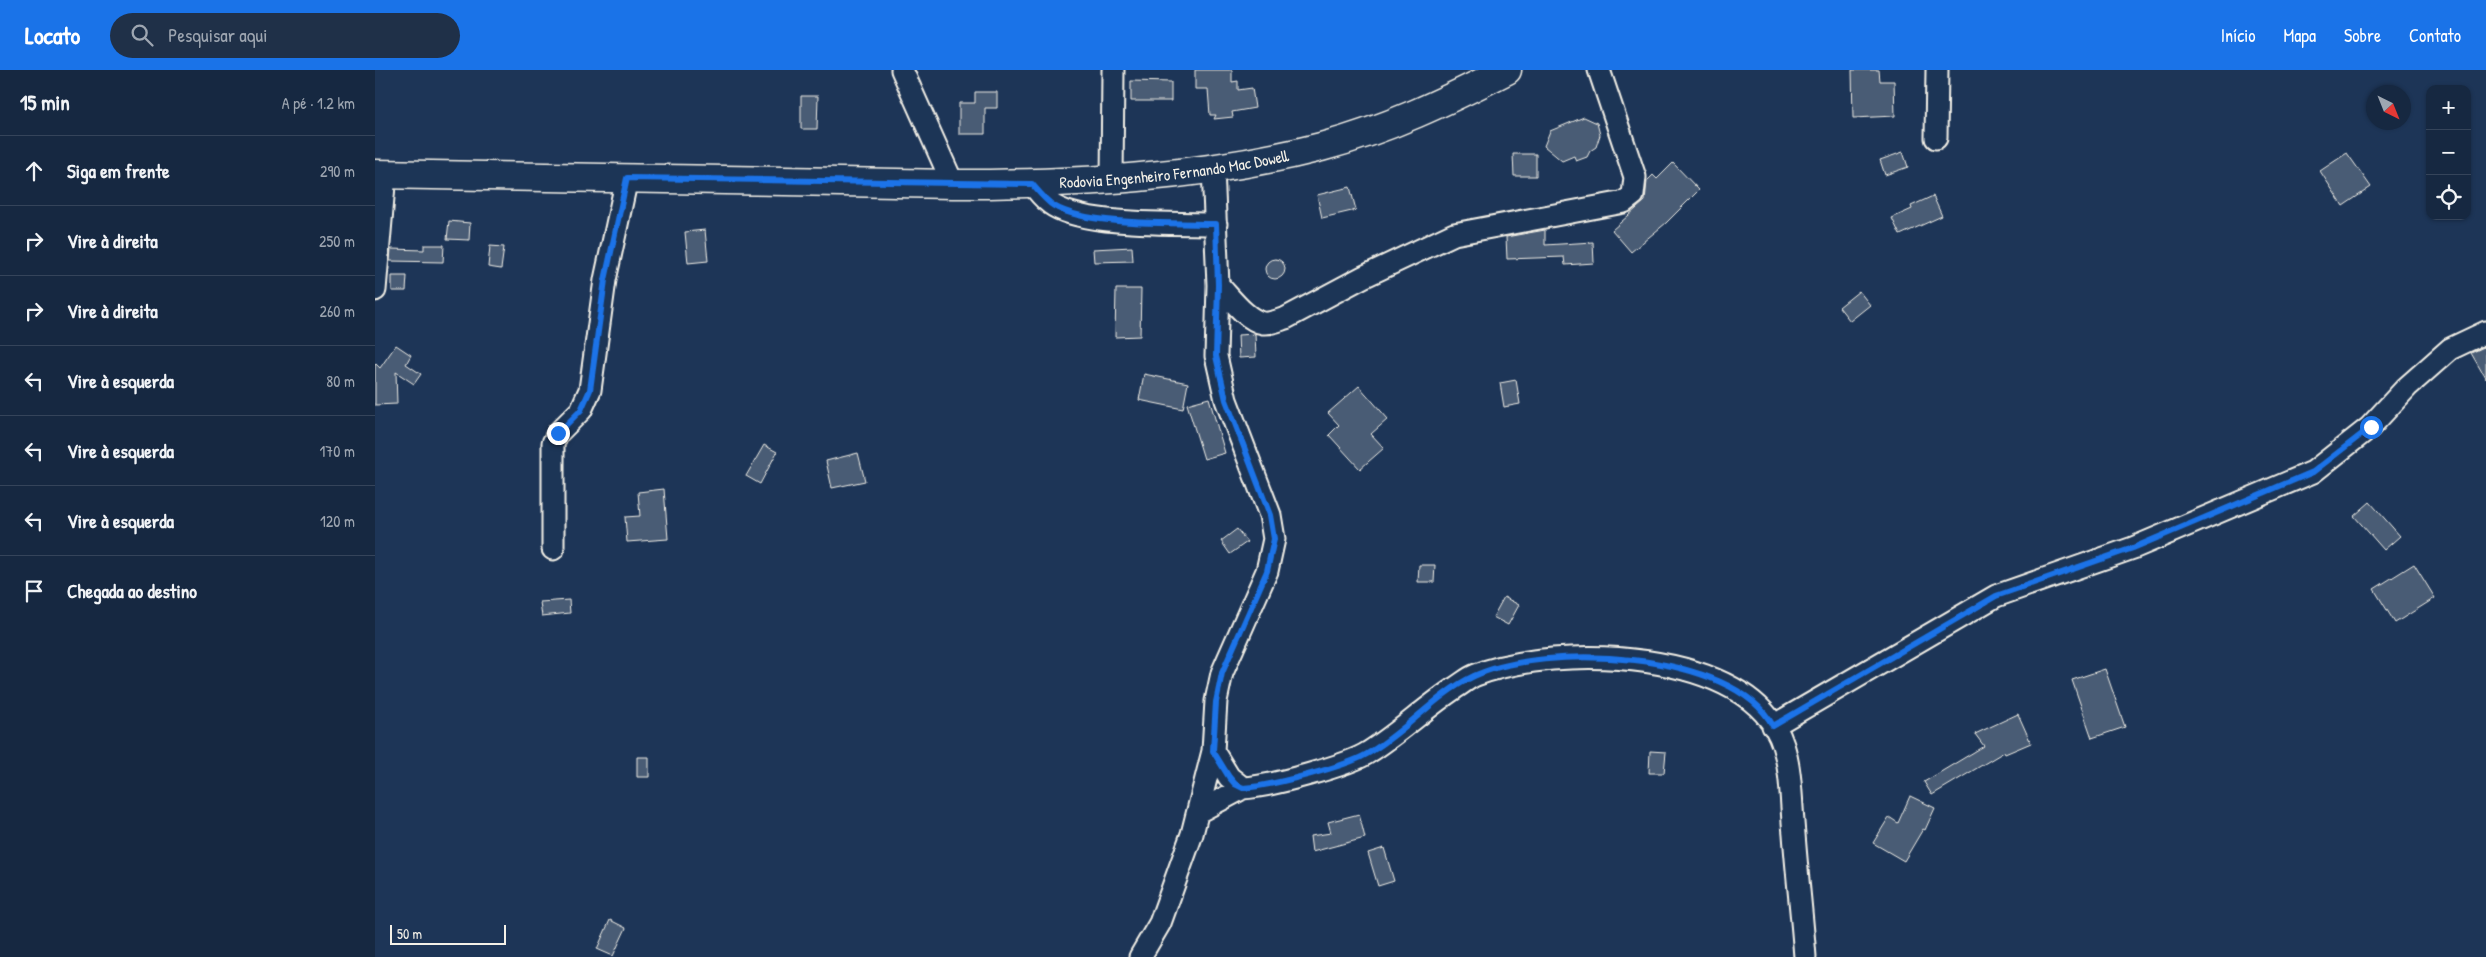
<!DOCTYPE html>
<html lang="pt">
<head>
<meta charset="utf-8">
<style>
	body { margin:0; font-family:"Patrick Hand",sans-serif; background:#1f3048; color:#f1f3f6 }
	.controls { position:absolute; right:15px; top:15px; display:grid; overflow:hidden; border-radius:10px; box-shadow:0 1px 4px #0004 }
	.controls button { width:45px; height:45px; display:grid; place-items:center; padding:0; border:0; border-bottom:1px solid #35445a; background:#162841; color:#f1f3f6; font:25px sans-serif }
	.compass { position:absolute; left:1991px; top:15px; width:45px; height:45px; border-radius:50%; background:#162841; box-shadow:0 1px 4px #0004; rotate:137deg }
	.scale { position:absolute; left:15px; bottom:12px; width:116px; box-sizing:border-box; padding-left:5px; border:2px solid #f4f1e8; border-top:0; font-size:14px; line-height:18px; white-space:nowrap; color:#f4f1e8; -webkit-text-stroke:4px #1d3557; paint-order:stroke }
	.stop { position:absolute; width:15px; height:15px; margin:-11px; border:4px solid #1a73e8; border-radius:50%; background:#fff }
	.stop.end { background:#1a73e8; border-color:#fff; box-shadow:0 1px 5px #0008 }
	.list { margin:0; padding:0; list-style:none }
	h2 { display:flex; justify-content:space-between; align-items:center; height:65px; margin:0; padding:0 20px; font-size:21px }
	h2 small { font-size:16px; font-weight:400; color:#9ea6b1 }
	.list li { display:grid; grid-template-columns:32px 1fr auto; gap:15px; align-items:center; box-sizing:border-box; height:70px; padding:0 20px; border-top:1px solid #35445a }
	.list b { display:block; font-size:19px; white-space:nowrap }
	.list em { font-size:16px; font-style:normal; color:#9ea6b1 }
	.icon { flex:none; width:28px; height:28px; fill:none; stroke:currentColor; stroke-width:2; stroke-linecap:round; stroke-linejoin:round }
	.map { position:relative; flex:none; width:2111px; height:887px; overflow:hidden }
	header { display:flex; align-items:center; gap:30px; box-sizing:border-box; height:70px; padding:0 25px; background:#1a73e8; color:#fff }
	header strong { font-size:24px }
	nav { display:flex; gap:28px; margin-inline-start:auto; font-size:18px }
	.search { width:350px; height:45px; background:#1f3048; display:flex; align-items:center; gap:12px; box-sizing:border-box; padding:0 18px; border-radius:28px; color:#9ea6b1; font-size:19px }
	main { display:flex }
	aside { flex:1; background:#162841 }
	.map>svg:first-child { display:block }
</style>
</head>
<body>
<header>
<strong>Locato</strong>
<div class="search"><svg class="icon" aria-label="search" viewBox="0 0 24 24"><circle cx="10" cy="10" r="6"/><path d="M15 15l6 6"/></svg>Pesquisar aqui</div>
<nav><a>Início</a><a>Mapa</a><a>Sobre</a><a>Contato</a></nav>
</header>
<main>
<aside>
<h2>15 min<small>A pé · 1.2 km</small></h2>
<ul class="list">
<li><svg class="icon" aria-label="ahead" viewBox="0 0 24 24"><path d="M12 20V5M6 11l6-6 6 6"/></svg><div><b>Siga em frente</b></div><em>290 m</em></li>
<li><svg class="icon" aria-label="right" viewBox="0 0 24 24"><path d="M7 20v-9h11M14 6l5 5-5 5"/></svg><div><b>Vire à direita</b></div><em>250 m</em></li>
<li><svg class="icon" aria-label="right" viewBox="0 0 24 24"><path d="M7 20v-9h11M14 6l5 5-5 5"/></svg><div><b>Vire à direita</b></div><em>260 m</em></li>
<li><svg class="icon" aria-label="left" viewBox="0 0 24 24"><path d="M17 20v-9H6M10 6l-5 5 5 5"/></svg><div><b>Vire à esquerda</b></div><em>80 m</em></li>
<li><svg class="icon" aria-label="left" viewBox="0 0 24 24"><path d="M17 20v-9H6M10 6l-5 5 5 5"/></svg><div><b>Vire à esquerda</b></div><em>170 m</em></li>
<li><svg class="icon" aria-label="left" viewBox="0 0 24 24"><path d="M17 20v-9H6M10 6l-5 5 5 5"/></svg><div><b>Vire à esquerda</b></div><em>120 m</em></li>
<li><svg class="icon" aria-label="arrive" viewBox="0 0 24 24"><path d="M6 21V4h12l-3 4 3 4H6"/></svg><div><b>Chegada ao destino</b></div></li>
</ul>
</aside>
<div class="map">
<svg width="2111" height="887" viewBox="0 0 2111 887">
	<rect width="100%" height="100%" fill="#1d3557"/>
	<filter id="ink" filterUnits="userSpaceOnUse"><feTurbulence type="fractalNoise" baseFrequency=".02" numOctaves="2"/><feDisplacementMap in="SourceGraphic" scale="10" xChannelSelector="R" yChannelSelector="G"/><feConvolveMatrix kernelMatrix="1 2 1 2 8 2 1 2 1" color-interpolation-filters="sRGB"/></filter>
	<g filter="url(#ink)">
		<!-- building -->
		<path fill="#485b74" stroke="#f4f1e8" d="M820 0H857V12L863 11V20L877 18 880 38 857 42 858 47 839 49 841 45H835L833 19H820Z
			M1477 0H1504L1505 11H1519L1520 46 1478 48Z
			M756 11 796 12V31H756Z
			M600 22H622V38H610V64H584V33H600Z
			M426 26H443L442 59H426Z
			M1209 47 1222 53 1225 65 1221 77 1215 81 1212 87 1201 91 1199 86 1187 91 1169 76 1175 61Z
			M1528 82 1533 97 1510 105 1505 90Z
			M1972 83 1996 117 1968 136 1945 101Z
			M1138 84H1161V106H1139Z
			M1298 93 1324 120 1291 153 1256 182 1237 160 1270 131 1272 111 1278 105 1282 109Z
			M975 117 981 140 947 148 942 125Z
			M1558 126 1567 146 1525 165 1517 148 1537 139 1536 136Z
			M74 151 95 153 94 170 72 169Z
			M330 160 333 191 313 193 310 162Z
			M1170 160V175L1218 172 1219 193 1190 195 1189 187 1132 189 1131 167Z
			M49 175H69L68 192 15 191 16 179 49 180Z
			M115 176 129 177 126 199 113 197Z
			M757 177 758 191 719 192 718 179Z
			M890 199a10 10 0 1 1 20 0a10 10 0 1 1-20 0Z
			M17 206H32L31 221H17Z
			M741 219H766L765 266 740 267Z
			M1484 221 1495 235 1475 251 1464 237Z
			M880 264 881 287 864 288 863 265Z
			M21 275 36 285 31 294 46 304 39 314 21 302 22 334 0 335V293L5 298Z
			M2111 276V309L2096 283Z
			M769 304 813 313 808 339 764 330Z
			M1141 310 1145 334 1129 337 1125 313Z
			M984 316 1013 349 996 364 1009 378 985 399 954 365 964 355 953 343Z
			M834 328 850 383 829 389 812 334Z
			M389 375 402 382 385 414 371 406Z
			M483 383 490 411 457 418 451 391Z
			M289 419 293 469 252 472 250 447 265 446 263 422Z
			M1995 432 2025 466 2009 480 1979 446Z
			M862 459 872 472 855 484 846 471Z
			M2039 494 2060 528 2020 553 1999 519Z
			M1044 495H1060L1059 512H1043Z
			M1129 527 1144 535 1133 555 1118 547Z
			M194 530 195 543 167 546 165 532Z
			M1730 599 1750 657 1717 668 1697 610Z
			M1643 644 1656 673 1630 684 1629 682 1557 725 1549 712 1609 676 1600 664Z
			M1275 681 1291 682 1289 703H1274Z
			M262 687H274V707H262Z
			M1535 726 1560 738 1550 760 1548 759 1529 791 1498 773 1514 747 1523 753Z
			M984 744 990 768 937 782 935 766 956 763 953 752Z
			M1009 778 1019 811 1003 816 993 783Z
			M235 850 251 858 238 886 222 879Z"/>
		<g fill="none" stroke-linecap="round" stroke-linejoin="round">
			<!-- minor casing -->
			<g stroke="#f4f1e8" stroke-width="25">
				<path id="minor" d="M527 0 578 114
					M1561 68 1562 0
					M737 110 738 0
					M657 114C663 121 670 131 679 136 712 156 800 153 841 154
					M843 215C855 227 871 250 888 253 896 254 904 250 911 248L988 207 1079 164 1249 132 1258 125 1260 107 1224 0
					M0 220 10 104
					M178 479V373L183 363 206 340 215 320 230 210 252 108
					M1398 656 1621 526 1758 478 1938 402 1995 357 2032 317 2075 279 2111 262
					M838 681 854 707 868 718C893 717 975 695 994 682 1024 663 1050 638 1080 618 1087 614 1093 608 1101 605 1179 574 1377 577 1408 675 1417 703 1416 735 1419 764 1422 805 1427 846 1430 887
					M823 742 868 718
					M765 887 785 853 817 764 838 681 841 631 847 603 892 501 899 469 895 445 851 330 841 286 843 215 838 98"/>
			</g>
			<!-- major casing -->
			<g stroke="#f4f1e8" stroke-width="31">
				<g id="major">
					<path id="s1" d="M0 104 578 114C701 114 826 108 946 77 1011 60 1073 30 1132 0"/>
				</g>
			</g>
			<!-- minor -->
			<use href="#minor" stroke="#1d3557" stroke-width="21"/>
			<!-- major -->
			<use href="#major" stroke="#1d3557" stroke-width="28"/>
		</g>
	</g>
	<g fill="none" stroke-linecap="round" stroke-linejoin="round" filter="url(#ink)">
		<!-- route -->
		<path stroke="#1a73e8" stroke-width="6" d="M183 363 206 340 215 320 230 210 252 108 657 114C663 121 671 131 679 136 712 156 800 153 841 154L843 215 841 286 851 330 895 445 899 469 892 501 847 603 841 632 838 681 854 707 860 714 868 718C895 716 970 697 992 684 1031 662 1059 625 1099 606 1169 573 1358 580 1398 656L1621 526 1758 478 1938 402 1996 357"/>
	</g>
	<g text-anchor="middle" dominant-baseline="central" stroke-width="4.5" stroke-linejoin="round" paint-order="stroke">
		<!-- street labels -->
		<g font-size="16" fill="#f4f1e8" stroke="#1d3557">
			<text stroke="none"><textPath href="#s1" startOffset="800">Rodovia Engenheiro Fernando Mac Dowell</textPath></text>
		</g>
	</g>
</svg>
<div class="controls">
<button>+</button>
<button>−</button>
<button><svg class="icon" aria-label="locate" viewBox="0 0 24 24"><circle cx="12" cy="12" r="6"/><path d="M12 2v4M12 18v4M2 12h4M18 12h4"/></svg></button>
</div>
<svg class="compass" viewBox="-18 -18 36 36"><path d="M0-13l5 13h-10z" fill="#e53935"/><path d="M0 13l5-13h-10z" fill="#9ea6b1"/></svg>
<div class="scale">50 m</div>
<div class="stop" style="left:1996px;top:357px"></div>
<div class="stop end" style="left:183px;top:363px"></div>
</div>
</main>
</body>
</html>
